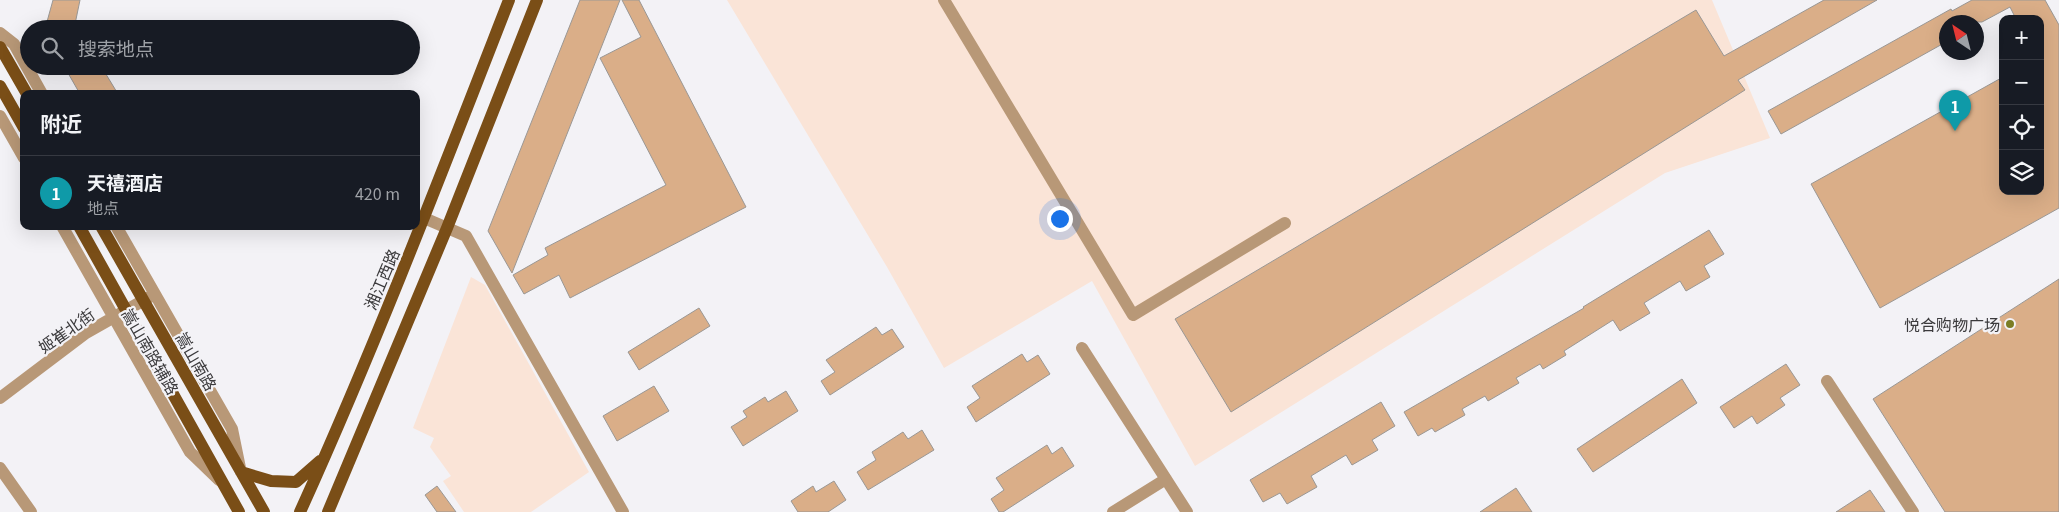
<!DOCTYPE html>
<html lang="zh">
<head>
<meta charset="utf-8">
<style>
	body { margin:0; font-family:Georgia,"Noto Sans SC",serif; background:#242831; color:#f1f3f6 }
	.controls { position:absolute; right:15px; top:15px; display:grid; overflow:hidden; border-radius:10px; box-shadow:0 5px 20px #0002 }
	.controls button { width:45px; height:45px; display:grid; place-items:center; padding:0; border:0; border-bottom:1px solid #363941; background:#171b24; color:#f1f3f6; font:25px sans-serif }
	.compass { position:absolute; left:1939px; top:15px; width:45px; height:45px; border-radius:50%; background:#171b24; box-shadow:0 5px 20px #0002; rotate:325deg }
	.you { position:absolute; left:1059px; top:218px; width:18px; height:18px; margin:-12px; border:4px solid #fff; border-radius:50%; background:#1a73e8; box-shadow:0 0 0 8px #1a73e833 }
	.badge { display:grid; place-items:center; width:32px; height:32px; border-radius:50%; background:#7b7d25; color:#fff; font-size:16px; font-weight:700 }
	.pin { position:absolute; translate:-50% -41px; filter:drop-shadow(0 1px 2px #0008) }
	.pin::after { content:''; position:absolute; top:26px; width:18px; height:15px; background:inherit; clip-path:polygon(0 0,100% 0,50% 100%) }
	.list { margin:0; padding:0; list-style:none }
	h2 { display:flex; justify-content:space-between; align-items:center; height:65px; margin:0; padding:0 20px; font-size:21px }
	h2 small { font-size:16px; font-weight:400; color:#9ea1a6 }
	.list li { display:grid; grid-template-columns:32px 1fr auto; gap:15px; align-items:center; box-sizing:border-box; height:75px; padding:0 20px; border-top:1px solid #363941 }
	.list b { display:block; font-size:19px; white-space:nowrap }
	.list p { margin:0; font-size:16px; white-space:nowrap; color:#9ea1a6 }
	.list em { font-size:16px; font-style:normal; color:#9ea1a6 }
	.icon { flex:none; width:28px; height:28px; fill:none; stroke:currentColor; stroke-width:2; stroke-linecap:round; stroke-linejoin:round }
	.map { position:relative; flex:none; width:2059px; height:512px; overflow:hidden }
	.search { position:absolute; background:#171b24; box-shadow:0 5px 20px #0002; left:20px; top:20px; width:400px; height:55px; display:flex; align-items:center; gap:12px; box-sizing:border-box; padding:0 18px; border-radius:28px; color:#9ea1a6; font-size:19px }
	.panel { position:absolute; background:#171b24; box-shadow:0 5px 20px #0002; left:20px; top:90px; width:400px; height:140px; border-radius:10px }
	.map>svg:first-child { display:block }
</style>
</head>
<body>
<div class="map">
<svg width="2059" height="512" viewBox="0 0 2059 512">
	<rect width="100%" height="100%" fill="#f3f2f6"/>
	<!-- industrial -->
	<path fill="#fae4d7" d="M727 0H1712L1770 138 1665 173 1195 466 1092 281 944 368 887 267Z
		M471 277 485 285 589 472 531 512H464L443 481 451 476 430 447 434 438 413 428Z"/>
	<!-- building -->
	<path fill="#daae88" stroke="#9a9794" d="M53 0H80L74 29H45Z
		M580 0H620L512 273 488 231Z
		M622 0H639L746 207 570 298 559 275 524 294 513 275 548 255 545 248 666 185 600 58 641 37Z
		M1824 0H1877L1738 80 1745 90 1231 412 1175 319 1696 10 1724 56Z
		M1972 0H2045L2059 25V208L1880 308 1811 184 2003 77V191H2040V19H2016L2010 7 1982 22H1946V42L1781 134 1768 111 1951 9 1952 11Z
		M64 66H101L118 94H80Z
		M1709 230 1724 254 1704 266 1710 277 1686 291 1680 281 1644 303 1650 313 1620 331 1613 320 1564 351 1566 355 1543 369 1540 364 1516 378 1519 383 1488 401 1485 396 1462 409 1465 415 1435 432 1432 428 1418 436 1404 412 1584 308 1583 307Z
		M2059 279V512H1945L1873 399Z
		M699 308 710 326 639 370 628 352Z
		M876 327 882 335 892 329 904 347 830 395 821 381 835 372 826 360Z
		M1022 354 1027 362 1038 355 1050 374 976 422 967 407 980 398 972 386Z
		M1786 364 1800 385 1780 398 1785 405 1757 424 1752 416 1734 428 1720 407Z
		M1682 379 1697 403 1593 472 1577 449Z
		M654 386 669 411 617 441 603 416Z
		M786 391 798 411 743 446 731 427 747 417 743 411 765 397 768 402Z
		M1381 402 1395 426 1372 440 1378 450 1352 465 1346 455 1311 476 1317 487 1287 504 1280 493 1263 502 1250 480Z
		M922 430 934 450 868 490 857 472 876 460 872 452 903 432 908 439Z
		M1047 445 1052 454 1062 447 1074 466 1003 512H999L991 499 1004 490 996 478Z
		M834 481 846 500 828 512H798L791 501 813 486 816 492Z
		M437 486 456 512H437L425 495Z
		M1516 488 1532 512H1480Z
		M1870 490 1885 512H1836Z"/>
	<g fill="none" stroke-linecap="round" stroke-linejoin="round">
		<!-- minor -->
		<path stroke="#b89877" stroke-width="12" d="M944 0 1133 315 1285 223
			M0 33 14 44 42 94
			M0 116 24 158
			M424 218 466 236 623 512
			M62 226 190 452 219 480
			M116 226 232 429 240 468
			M1082 348 1187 512
			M1827 381 1913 512
			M0 398 86 333 153 295
			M0 468 31 512
			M1113 512 1166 479"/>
		<!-- major -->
		<path stroke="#7a4e17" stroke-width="12" d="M0 47 27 94
			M0 86 24 128
			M79 226 239 512
			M101 226 264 512
			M241 472 271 481 296 482 320 461
			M300 512C376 344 442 172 509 0
			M328 512 447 228 537 0"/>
	</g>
	<!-- markers -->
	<circle fill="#7b7d25" stroke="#f3f2f6" stroke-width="2" cx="2010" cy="324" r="5"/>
	<g text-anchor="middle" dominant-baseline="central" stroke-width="4.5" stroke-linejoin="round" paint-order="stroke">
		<!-- street labels -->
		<g font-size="16" fill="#3b3a3c" stroke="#f3f2f6">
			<text transform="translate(381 279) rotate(-67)">湘江西路</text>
			<text transform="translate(66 330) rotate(-35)">姬崔北街</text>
			<text transform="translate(151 351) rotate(60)">嵩山南路辅路</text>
			<text transform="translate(197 361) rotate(60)">嵩山南路</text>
		</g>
		<!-- poi labels -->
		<g font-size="16" fill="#3b3a3c" stroke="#f3f2f6" text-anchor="end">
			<text x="2000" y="324">悦合购物广场</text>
		</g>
	</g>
</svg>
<div class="controls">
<button>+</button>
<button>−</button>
<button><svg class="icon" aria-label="locate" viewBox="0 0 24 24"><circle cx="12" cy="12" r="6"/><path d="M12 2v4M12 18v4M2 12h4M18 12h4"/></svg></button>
<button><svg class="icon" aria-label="layers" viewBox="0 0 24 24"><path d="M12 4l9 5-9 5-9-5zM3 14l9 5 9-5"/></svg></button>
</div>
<svg class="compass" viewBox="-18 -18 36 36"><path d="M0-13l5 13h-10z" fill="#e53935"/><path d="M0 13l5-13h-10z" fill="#9ea1a6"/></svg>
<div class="you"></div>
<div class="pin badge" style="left:1955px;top:131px;background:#0f9aa8">1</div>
<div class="search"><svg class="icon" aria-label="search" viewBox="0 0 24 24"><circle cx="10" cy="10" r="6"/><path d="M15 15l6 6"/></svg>搜索地点</div>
<section class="panel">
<h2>附近<small></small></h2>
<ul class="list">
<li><span class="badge" style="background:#0f9aa8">1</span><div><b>天禧酒店</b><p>地点</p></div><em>420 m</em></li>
</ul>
</section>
</div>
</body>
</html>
